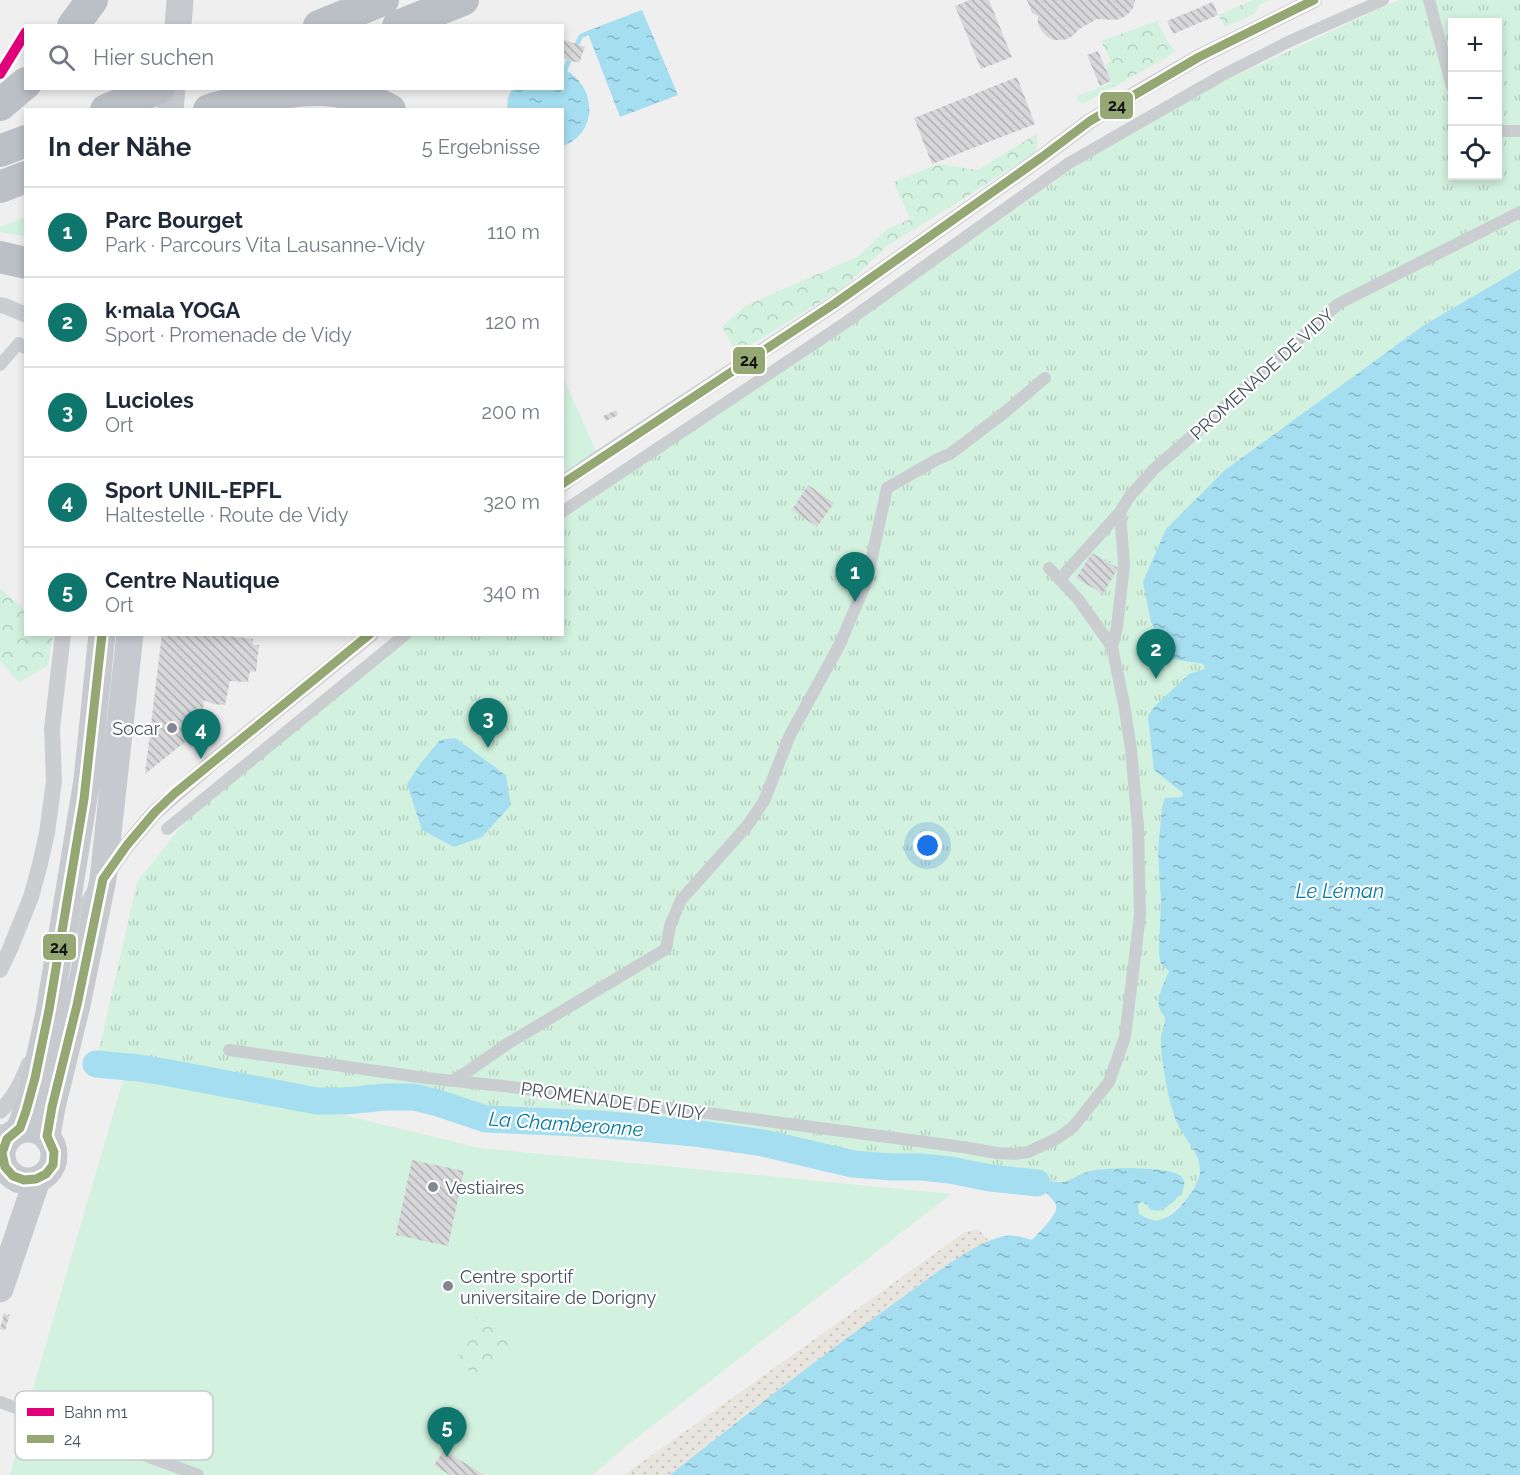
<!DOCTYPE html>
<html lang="de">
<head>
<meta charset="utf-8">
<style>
	body { margin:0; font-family:Raleway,sans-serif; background:#f6f6f7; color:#1f2937 }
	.controls { position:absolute; right:18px; top:18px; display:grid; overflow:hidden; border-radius:0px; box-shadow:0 3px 9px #0003 }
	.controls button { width:54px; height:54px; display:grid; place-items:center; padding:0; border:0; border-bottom:2px solid #e0e1e3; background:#fff; color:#1f2937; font:30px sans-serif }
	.you { position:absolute; left:928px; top:846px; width:21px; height:21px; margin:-15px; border:4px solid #fff; border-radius:50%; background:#1a73e8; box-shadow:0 0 0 9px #1a73e833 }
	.badge { display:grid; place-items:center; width:39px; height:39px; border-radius:50%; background:#0f766e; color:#fff; font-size:20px; font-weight:700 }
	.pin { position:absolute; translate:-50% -50px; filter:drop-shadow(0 2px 3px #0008) }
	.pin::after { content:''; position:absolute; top:32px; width:21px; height:18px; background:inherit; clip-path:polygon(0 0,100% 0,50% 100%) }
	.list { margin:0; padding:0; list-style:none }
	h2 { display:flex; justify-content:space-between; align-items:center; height:78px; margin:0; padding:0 24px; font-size:26px }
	h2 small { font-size:20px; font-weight:400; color:#747a83 }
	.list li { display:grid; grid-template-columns:39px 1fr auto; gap:18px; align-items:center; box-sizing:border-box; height:90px; padding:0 24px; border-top:2px solid #e0e1e3 }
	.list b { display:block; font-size:22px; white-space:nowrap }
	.list p { margin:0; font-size:20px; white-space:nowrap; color:#747a83 }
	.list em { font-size:20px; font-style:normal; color:#747a83 }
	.icon { flex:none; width:33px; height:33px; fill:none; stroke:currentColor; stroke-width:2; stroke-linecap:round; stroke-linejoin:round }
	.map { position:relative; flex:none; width:1520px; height:1475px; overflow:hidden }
	.search { position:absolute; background:#fff; box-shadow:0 3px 9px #0003; left:24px; top:24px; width:540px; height:66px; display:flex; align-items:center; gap:15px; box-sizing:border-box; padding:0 21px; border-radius:0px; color:#747a83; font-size:22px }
	.panel { position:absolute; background:#fff; box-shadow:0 3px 9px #0003; left:24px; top:108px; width:540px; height:528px; border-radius:0px }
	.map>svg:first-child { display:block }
</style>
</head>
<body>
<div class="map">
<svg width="1520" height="1475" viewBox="0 0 1520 1475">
	<defs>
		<pattern id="forest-crowns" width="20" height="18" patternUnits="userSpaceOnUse" patternTransform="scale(1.5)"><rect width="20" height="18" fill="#d2f1de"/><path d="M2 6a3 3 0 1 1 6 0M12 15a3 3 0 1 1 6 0" fill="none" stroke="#b6d0c1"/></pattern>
		<pattern id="sand-dots" width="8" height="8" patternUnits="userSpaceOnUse" patternTransform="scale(1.5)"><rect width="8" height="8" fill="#e8e5de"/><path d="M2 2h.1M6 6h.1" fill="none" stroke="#c8c6c1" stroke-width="1.8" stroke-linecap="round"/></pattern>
		<pattern id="park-tufts" width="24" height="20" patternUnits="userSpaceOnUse" patternTransform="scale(1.5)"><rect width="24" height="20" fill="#d2f1de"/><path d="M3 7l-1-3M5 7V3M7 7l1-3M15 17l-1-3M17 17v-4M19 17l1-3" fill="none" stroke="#b6d0c1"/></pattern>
		<pattern id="water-ripples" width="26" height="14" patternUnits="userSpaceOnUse" patternTransform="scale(1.5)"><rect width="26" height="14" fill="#a4def0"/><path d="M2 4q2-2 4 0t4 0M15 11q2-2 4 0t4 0" fill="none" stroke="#87b6c6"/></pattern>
		<pattern id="building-back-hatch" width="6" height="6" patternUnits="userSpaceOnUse" patternTransform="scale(1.5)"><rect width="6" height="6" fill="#d7d7d9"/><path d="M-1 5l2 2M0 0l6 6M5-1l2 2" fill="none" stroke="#b0b1b3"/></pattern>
	</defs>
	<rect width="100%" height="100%" fill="#f0efef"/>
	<!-- green -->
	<path fill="#d2f1de" d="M25 217V239L23 236 0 232V227Z
		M562 375 596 451 562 477Z
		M128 1063 480 1148 951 1194 620 1451 593 1475H10L36 1378Z"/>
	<!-- forest -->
	<path fill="url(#forest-crowns)" d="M1253 0H1270L1259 5 1254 14 1225 27 1218 15Z
		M1157 21 1168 42 1176 52 1083 104 1079 102 1077 96 1112 83 1105 65 1111 61 1101 41Z
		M1038 133 1036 152 941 213 888 245 844 287 737 354 722 327 745 306 857 257 886 230 910 219 894 182 938 164 978 170Z
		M0 588 25 610 26 634 53 635 48 666 19 682 0 661Z
		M481 1309 509 1342 480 1384 458 1358Z
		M441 1412 451 1419 444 1438 428 1459 425 1460 421 1458Z"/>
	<!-- sand -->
	<path fill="url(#sand-dots)" d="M978 1229 989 1241 962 1256 931 1276 745 1415 670 1475H624L965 1232Z"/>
	<!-- park -->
	<path fill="url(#park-tufts)" fill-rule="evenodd" d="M1399 0H1520V269L1424 325 1225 470 1172 659 1203 664 1205 670 1189 674 1154 770 1183 793 1182 797 1165 798 1162 807 1158 852 1161 901 1169 971 1161 992 1159 1006 1165 1020 1161 1035 1171 1102 1177 1124 1193 1146 1201 1169 1197 1182 1188 1198 1163 1220 1154 1221 1139 1214 1138 1204 1142 1202 1158 1210 1092 1170 1064 1182 1043 1180 1037 1183 990 1178 950 1170 922 1167H892L853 1164 763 1143 694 1133 599 1124 486 1119 438 1103 414 1097H386L345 1101H317L164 1072 139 1068 96 1064 137 882 194 810 414 635 562 634 563 518 850 325 1089 157 1175 104ZM1452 22H1498V176H1452Z"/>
	<!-- water -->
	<path fill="url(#water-ripples)" d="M642 10 678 95 620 117 587 31Z
		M563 69C597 84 599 133 563 146L562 110 507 109 508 98 512 89 562 88Z
		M1520 269V1475H670C748 1413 826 1352 907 1294 931 1277 977 1240 1005 1236 1013 1234 1024 1238 1032 1240 1038 1233 1059 1214 1056 1205 1054 1199 1041 1188 1037 1183 1047 1178 1054 1183 1064 1182 1071 1180 1082 1173 1090 1171 1104 1167 1171 1166 1181 1176 1193 1187 1170 1207 1160 1210 1157 1211 1154 1210 1151 1210L1147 1205 1142 1202 1138 1204 1139 1214C1146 1217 1152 1222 1160 1220 1176 1217 1202 1184 1200 1168 1198 1150 1184 1138 1177 1123 1169 1105 1160 1057 1161 1037 1161 1032 1165 1025 1165 1019 1164 1015 1160 1011 1159 1007 1157 995 1165 982 1169 971L1161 964 1159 953 1161 901 1158 852 1162 807 1165 798 1182 797 1183 793 1154 770 1148 717 1152 709 1189 674 1205 669 1203 664 1172 659 1166 654 1151 622 1143 582 1166 529 1225 470 1424 325Z
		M455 738 506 775 511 805 482 837 454 847 422 830 407 784 421 763 440 740Z"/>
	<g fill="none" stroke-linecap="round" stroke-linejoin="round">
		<!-- stream -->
		<path stroke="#a4def0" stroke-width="4.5" d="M575 48 581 36 588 33
			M565 70 571 56"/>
		<!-- river -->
		<path stroke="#a4def0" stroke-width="27" d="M96 1064 139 1068 164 1072 317 1101H345L386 1097H414L438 1103 486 1119 599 1124 694 1133 763 1143 853 1164 892 1167H922L950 1170 990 1178 1037 1183"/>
	</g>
	<!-- building -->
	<path fill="url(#building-back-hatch)" d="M969 0H989L1012 57 981 69 955 6Z
		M1027 0H1135L1133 8 1128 14 1122 18 1115 20 1097 19 1079 29 1074 35 1068 39 1061 40H1053L1046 36 1042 31 1038 24V16L1032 13Z
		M1213 2 1218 15 1173 34 1167 21Z
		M562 39 585 47 579 63 562 58Z
		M1098 51 1111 81 1100 86 1087 55Z
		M1017 77 1035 124 932 164 914 118Z
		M616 410 618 415 606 421 603 416Z
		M808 485 834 503 817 527 792 510Z
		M1092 553 1118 568 1103 594 1076 578Z
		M162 634H211L253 639V645H259L256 672 250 671 248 682 230 681 225 705 213 704 204 700 201 729 145 774Z
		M412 1160 464 1171 448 1246 396 1235Z
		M4 1313 7 1315 10 1314 5 1330 0 1329Z
		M444 1450 484 1475H450L434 1465Z"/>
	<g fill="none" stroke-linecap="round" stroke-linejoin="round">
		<!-- pedestrian -->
		<path stroke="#cbced1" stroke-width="12" d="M1429 0 1452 87
			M1498 131H1520
			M0 365 19 343 26 349
			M562 512 845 323 1069 163 1221 76 1290 41 1383 0
			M1060 580 1067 571 1120 512 1130 496 1154 469 1184 443 1338 304 1520 212
			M1112 647 1117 627 1124 565 1120 512
			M167 829 406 634
			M229 1050 426 1078 503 1086 963 1147 997 1153 1014 1154 1028 1152 1058 1138 1073 1127 1109 1082 1125 1037 1140 915 1138 827 1131 749 1124 704 1112 647 1078 599 1049 568
			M452 1081 470 1070 507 1044 666 949 670 926 681 900 747 826 764 801 790 735 840 644 867 580 887 488 936 460 950 454 1004 413 1045 378
			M0 1402 198 1475"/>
		<!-- minor -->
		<path stroke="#cbced1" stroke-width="16" d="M0 305 5 306 26 315
			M562 484 595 461 834 304 1042 157 1090 121 1140 91 1199 57 1314 0
			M67 935 103 879 127 845 155 812 215 760 371 634
			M0 970 10 949 31 897 40 864 47 833 54 781 52 729 63 634
			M0 1111C14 1099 22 1081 29 1064
			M0 1132 10 1136
			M0 1162 4 1163"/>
		<!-- primary -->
		<path stroke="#c6cacf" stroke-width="27" d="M178 26 180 0
			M170 110 172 88
			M2 1155a26 26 0 1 1 52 0a26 26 0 1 1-52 0Z
			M19 1130 30 1101 49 1013 60 946 87 780 102 634
			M47 1136 52 1107 77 1005 103 879 130 634
			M0 1289 37 1180"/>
		<!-- motorway -->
		<path stroke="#bbc0c6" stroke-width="32" d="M73 26 92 0
			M319 26 383 0
			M398 26 463 0
			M0 105 26 83
			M106 110 159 88
			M209 110C222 106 236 103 249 100 301 87 342 83 390 110
			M0 151 26 141
			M0 187 26 177
			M0 257 26 263"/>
		<!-- bus-1 casing -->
		<g stroke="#fff" stroke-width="14">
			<path id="bus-1" d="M562 484 834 304 1042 157 1090 121 1199 57 1314 0
				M102 634 84 799 49 1010 35 1078 26 1111 20 1128 7 1139 2 1153 5 1167 13 1176 24 1180 36 1179 46 1174 53 1165 54 1152 47 1136 52 1107 77 1005 103 879 127 845 155 812 175 793 370 634"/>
		</g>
		<!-- bus-1 -->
		<use href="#bus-1" stroke="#95a873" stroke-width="9"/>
		<!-- rail-1 casing -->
		<g stroke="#fff" stroke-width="15">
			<path id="rail-1" d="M0 74 26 32"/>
		</g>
		<!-- rail-1 -->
		<use href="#rail-1" stroke="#e2007a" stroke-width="10"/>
	</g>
	<!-- markers -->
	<g fill="#818890" stroke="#fff" stroke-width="2">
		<circle cx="172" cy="728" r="6"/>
		<circle cx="433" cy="1187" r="6"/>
		<circle cx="448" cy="1286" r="6"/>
	</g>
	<g text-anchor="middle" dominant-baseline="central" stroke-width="4.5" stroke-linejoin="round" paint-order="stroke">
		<!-- street labels -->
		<g font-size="18" fill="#45515d" stroke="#fff">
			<text transform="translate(1262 374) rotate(-42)">PROMENADE DE VIDY</text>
			<text transform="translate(613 1101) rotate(8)">PROMENADE DE VIDY</text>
		</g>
		<!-- poi labels -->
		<g font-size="18" fill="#45515d" stroke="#fff" text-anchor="start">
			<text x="160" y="728" text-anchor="end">Socar</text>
			<text x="445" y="1187">Vestiaires</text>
			<text x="460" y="1276">Centre sportif<tspan x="460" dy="21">universitaire de Dorigny</tspan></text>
		</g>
		<!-- water labels -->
		<g font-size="20" font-style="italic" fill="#047ba2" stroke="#fff">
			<text x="1340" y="891">Le Léman</text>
			<text transform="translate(566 1124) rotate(4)">La Chamberonne</text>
		</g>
	</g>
	<!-- legend -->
	<rect x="15" y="1391" width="198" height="69" rx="9" fill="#fff" stroke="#c7cbce" stroke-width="1.5"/>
	<rect x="27" y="1408" width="27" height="8" fill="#e2007a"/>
	<rect x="27" y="1435" width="27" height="8" fill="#95a873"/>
	<g font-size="16" fill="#45515d">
		<text x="64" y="1418">Bahn m1</text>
		<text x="64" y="1445">24</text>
	</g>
	<g stroke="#fff" stroke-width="2">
		<rect x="1099" y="91" width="35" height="29" rx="6" fill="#95a873"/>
		<rect x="732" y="346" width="34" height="29" rx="6" fill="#95a873"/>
		<rect x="42" y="933" width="35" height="28" rx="6" fill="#95a873"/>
	</g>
	<g font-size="16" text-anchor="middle" font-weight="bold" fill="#111">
		<text x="1117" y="111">24</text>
		<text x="749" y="366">24</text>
		<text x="59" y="953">24</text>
	</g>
</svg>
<div class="controls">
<button>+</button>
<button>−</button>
<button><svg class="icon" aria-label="locate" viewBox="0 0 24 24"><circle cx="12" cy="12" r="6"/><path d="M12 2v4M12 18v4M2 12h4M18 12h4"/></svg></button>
</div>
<div class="you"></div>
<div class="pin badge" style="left:855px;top:602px">1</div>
<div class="pin badge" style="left:1156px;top:679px">2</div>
<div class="pin badge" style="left:488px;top:748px">3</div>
<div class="pin badge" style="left:201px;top:759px">4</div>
<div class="pin badge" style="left:447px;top:1457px">5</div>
<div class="search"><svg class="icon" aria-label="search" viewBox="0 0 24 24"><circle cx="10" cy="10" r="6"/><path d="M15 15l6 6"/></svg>Hier suchen</div>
<section class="panel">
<h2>In der Nähe<small>5 Ergebnisse</small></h2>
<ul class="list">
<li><span class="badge">1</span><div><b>Parc Bourget</b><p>Park · Parcours Vita Lausanne-Vidy</p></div><em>110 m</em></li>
<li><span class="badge">2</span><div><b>k·mala YOGA</b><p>Sport · Promenade de Vidy</p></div><em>120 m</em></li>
<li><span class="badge">3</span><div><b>Lucioles</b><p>Ort</p></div><em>200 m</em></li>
<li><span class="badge">4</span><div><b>Sport UNIL-EPFL</b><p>Haltestelle · Route de Vidy</p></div><em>320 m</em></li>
<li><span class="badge">5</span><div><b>Centre Nautique</b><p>Ort</p></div><em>340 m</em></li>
</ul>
</section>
</div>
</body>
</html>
